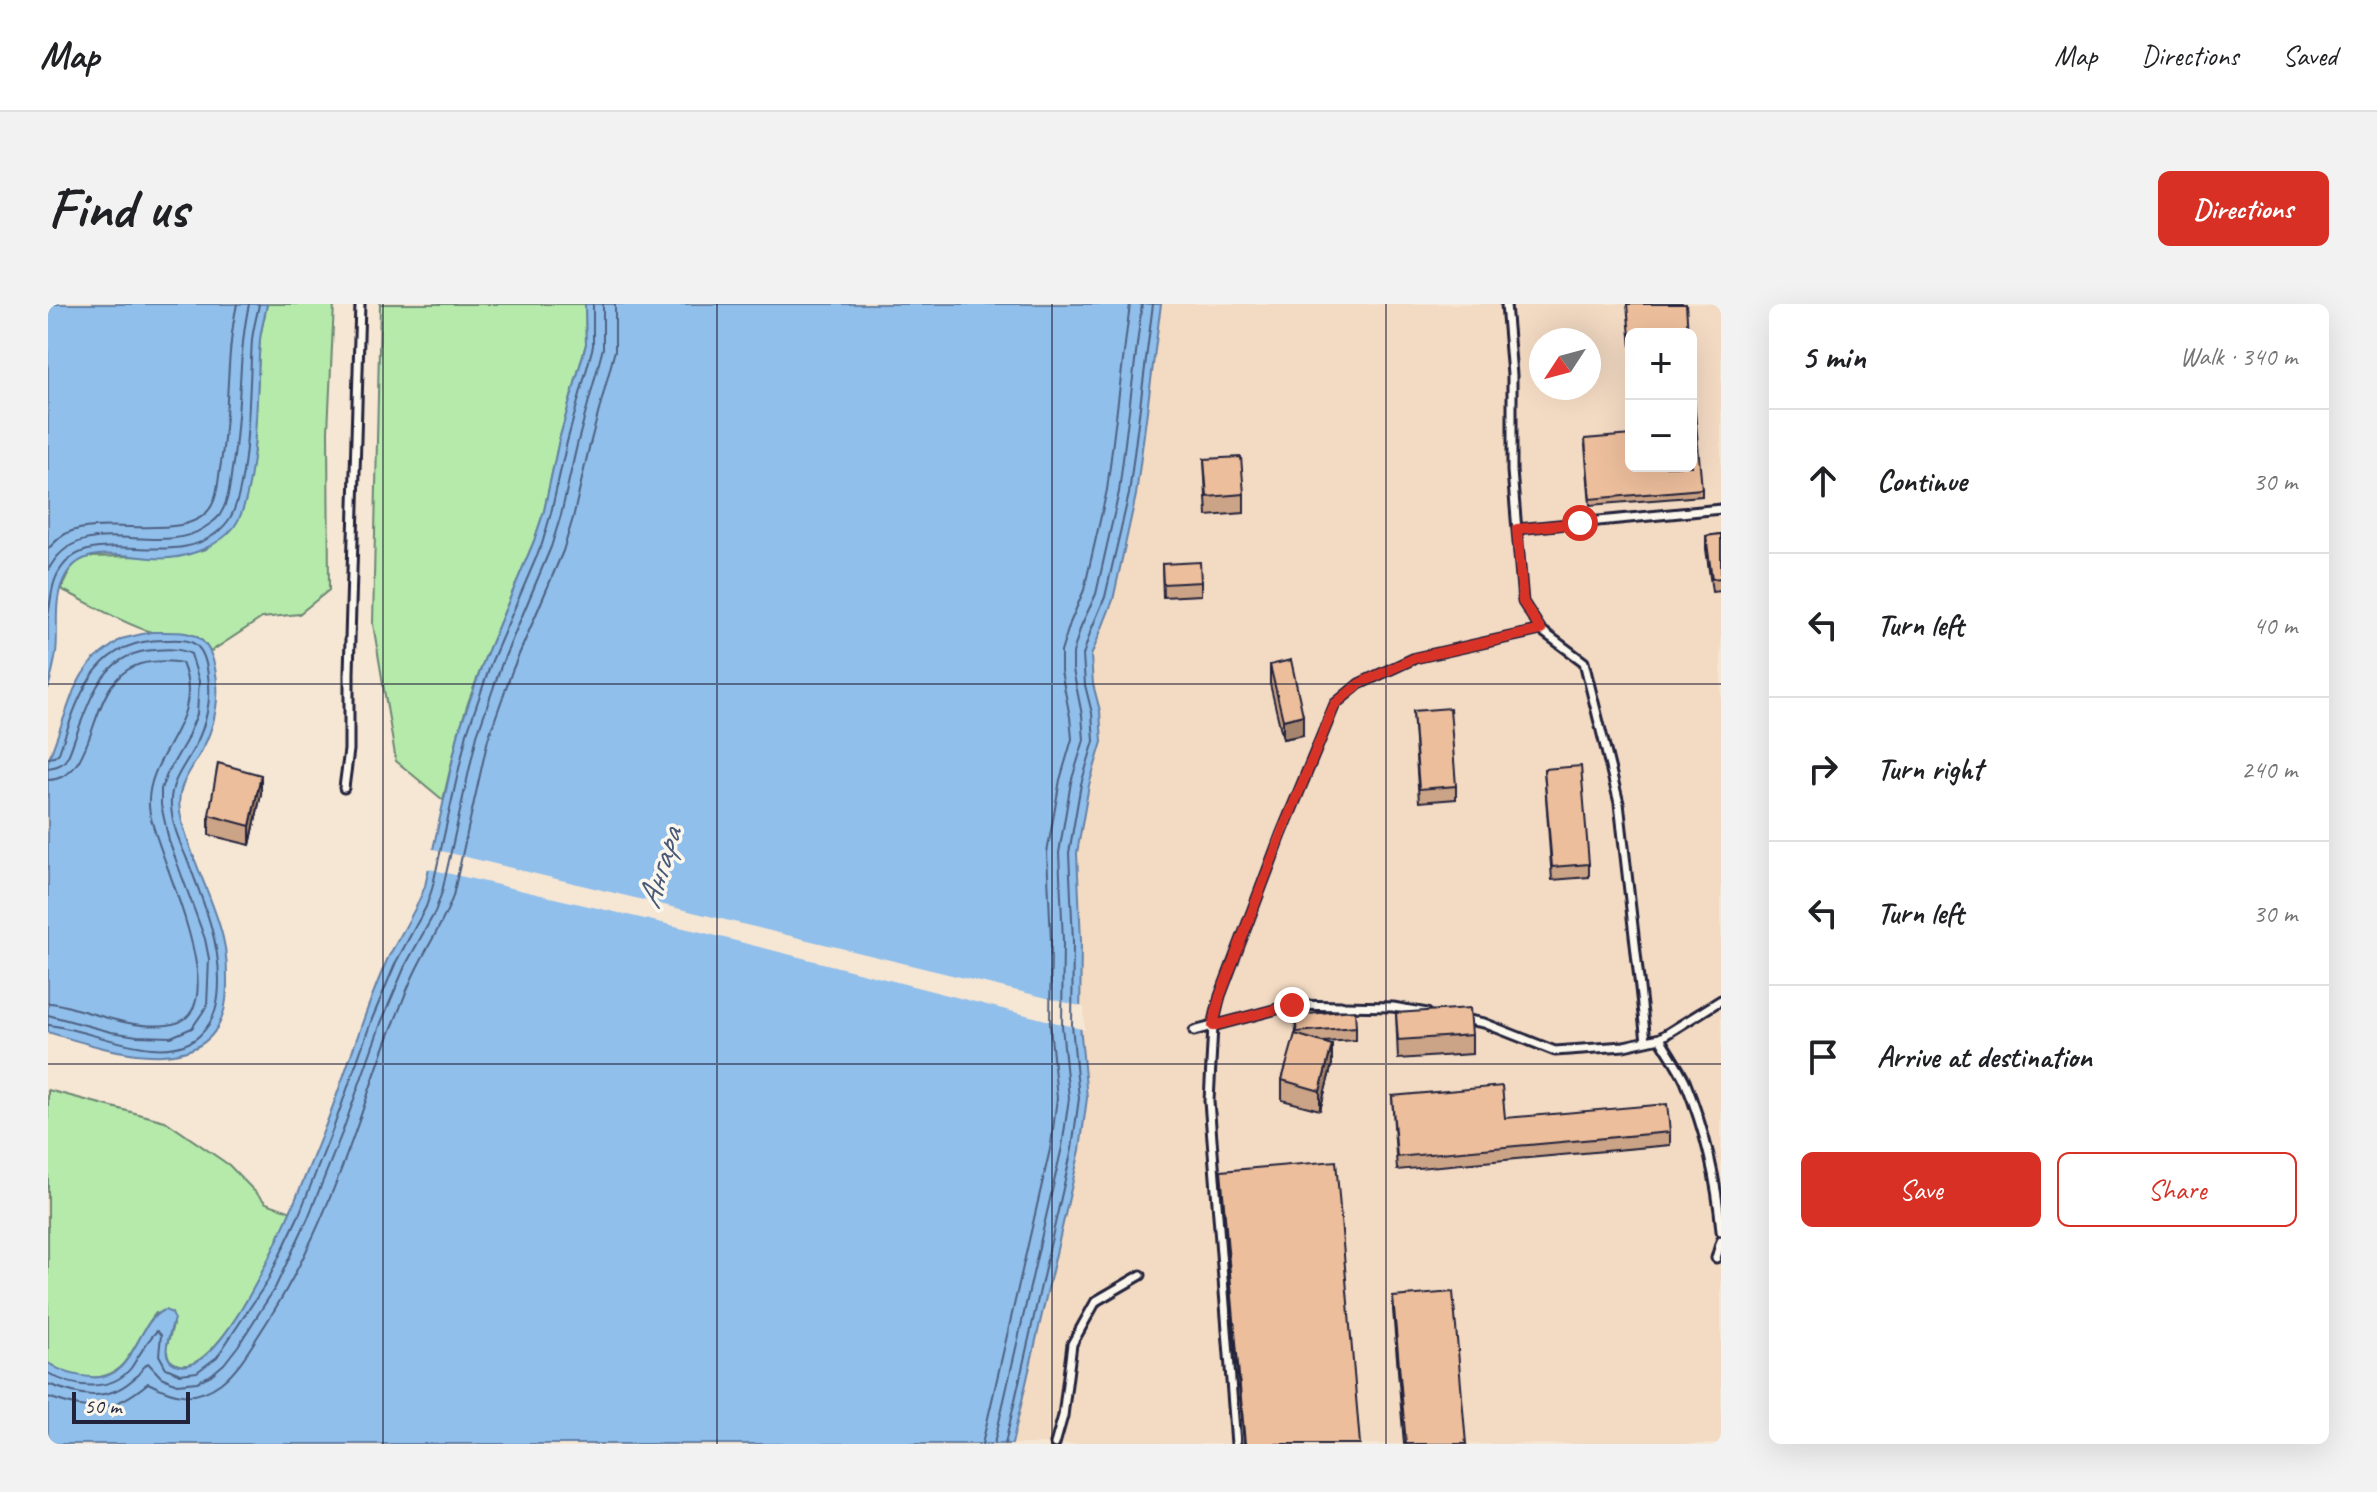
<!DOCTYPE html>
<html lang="en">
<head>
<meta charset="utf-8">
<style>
	body { margin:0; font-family:Caveat,sans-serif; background:#f2f2f2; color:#202124 }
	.controls { position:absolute; right:24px; top:24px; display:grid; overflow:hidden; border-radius:12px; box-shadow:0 8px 32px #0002 }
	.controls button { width:72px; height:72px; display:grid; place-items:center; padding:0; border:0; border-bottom:2px solid #e0e0e0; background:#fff; color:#202124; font:40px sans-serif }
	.compass { position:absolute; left:1481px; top:24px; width:72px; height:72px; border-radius:50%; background:#fff; box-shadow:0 8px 32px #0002; rotate:234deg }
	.scale { position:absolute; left:24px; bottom:20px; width:118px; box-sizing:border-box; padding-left:8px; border:4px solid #22223b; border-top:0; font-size:22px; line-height:28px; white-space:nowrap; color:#22223b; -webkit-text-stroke:6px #fbf7ec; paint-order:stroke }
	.stop { position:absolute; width:24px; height:24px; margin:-18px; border:6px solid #d93025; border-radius:50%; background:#fff }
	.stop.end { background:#d93025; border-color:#fff; box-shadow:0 2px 8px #0008 }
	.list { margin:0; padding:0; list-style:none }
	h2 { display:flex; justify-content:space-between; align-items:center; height:104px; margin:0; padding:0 32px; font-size:34px }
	h2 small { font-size:26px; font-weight:400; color:#757577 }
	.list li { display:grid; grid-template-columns:52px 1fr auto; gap:24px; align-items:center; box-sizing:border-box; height:144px; padding:0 32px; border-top:2px solid #e0e0e0 }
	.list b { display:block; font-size:30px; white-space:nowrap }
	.list em { font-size:26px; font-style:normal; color:#757577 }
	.actions { display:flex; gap:16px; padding:24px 32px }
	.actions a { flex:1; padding:18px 0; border:2px solid #d93025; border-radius:12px; text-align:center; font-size:28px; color:#d93025 }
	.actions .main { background:#d93025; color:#fff }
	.icon { flex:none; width:44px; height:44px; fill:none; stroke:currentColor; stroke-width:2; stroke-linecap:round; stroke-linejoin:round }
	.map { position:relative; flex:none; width:1673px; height:1140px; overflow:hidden; border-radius:12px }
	header { display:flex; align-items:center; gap:48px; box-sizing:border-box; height:112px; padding:0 40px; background:#fff; border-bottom:2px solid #e0e0e0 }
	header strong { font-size:38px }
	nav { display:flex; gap:44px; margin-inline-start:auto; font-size:28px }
	.intro { display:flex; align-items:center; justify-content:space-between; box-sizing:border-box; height:192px; padding:0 48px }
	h1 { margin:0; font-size:56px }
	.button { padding:20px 36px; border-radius:12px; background:#d93025; color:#fff; font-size:28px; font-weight:700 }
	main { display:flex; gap:48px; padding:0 48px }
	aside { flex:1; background:#fff; border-radius:12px; box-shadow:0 8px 32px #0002 }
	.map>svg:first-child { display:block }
</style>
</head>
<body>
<header>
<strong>Map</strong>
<nav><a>Map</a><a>Directions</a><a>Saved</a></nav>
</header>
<div class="intro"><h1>Find us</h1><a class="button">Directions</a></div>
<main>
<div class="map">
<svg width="1673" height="1140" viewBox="0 0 1673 1140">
	<rect width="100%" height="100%" fill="#f6e6d4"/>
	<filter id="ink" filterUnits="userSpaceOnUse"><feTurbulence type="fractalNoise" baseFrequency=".0125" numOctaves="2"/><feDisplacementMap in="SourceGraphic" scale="16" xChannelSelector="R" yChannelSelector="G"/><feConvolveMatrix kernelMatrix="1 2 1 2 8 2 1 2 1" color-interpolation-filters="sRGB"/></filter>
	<g filter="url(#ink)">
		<!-- built -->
		<path fill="#f3dac3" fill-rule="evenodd" d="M1113 0H1673V1140H964L1032 846 1037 816 1039 794 1032 721 1029 549 1041 481 1054 438 1052 407 1045 380 1043 352 1065 296 1088 191ZM1583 30H1643V162H1583ZM1493 36H1541V84H1493Z"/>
		<!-- green -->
		<path fill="#b5eaab" stroke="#6c8673" stroke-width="2" d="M219 0H286L280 127 281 286 251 310 214 314 162 348C146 317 124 335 100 327 70 317 41 299 13 285L23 264 31 256 41 253 85 252 121 254 158 245 197 198 206 147 212 33Z
			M332 0H537L538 40 511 136 496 207 486 237 436 356 421 396 411 427 395 496 348 457 325 320Z
			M0 786 117 817 181 861 218 899 244 908C231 935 161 1095 121 1055L118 1045 125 1021 108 1009C85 1035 82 1079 36 1073 24 1071 10 1066 0 1059Z"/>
		<!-- water -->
		<path fill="#90bfeb" stroke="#6480a5" stroke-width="2" d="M0 0H219C217 12 213 24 212 36 208 79 211 190 186 223 172 241 144 252 121 254 89 258 39 235 18 271 4 295 11 323 8 349 6 361 3 373 0 385Z
			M537 0H1113L1088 191 1065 296 1043 352 1045 380 1052 407 1054 438 1041 481 1029 549 1033 637 1032 721 1039 794 1032 846 964 1140H0V1059C12 1067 27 1072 42 1073 88 1079 88 1015 117 1006L124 1009 126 1014C124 1027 108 1055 130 1061 181 1075 259 868 275 828 287 798 297 767 308 737 318 708 328 679 341 652 354 628 368 607 377 582L411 427 436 356 486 237 496 207 511 136 538 40Z
			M103 328C136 328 159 324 167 364 173 392 167 422 154 446 141 471 126 483 133 513 142 554 165 592 175 634 179 650 179 665 179 682 178 786 61 747 0 728V458L26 386 34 371 45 356 73 335Z"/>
		<!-- pier -->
		<path fill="#f6e6d4" d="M381 544 1036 703 1037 726 653 628 377 564Z"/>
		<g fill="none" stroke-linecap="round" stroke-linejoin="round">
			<!-- shore -->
			<path stroke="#4e6181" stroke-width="2" d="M0 245C6 239 11 233 19 229 57 211 143 241 164 201 170 190 170 177 172 165 182 110 177 54 189 0
				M0 267C30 204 109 255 156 224 163 219 171 215 174 207 181 195 182 179 184 165 194 111 189 55 201 0
				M0 313C3 297 3 279 12 266 44 214 135 276 180 217 202 188 201 76 204 36 205 24 209 12 211 0
				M0 454 6 453 11 449C31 392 45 336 116 336 127 336 143 334 150 343 157 350 159 362 160 372 164 395 158 421 147 442 137 462 121 478 123 502 124 522 133 541 141 560 155 597 171 635 171 676 171 697 168 716 152 731 118 765 39 724 0 721
				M0 464C7 463 12 462 17 457 22 451 24 441 27 434 43 394 54 349 106 346 118 345 132 344 143 350L151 377 149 410 138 437 119 470 113 485V501L121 537 157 635 161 655 159 702 144 724 123 733 89 732 63 728 0 711
				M0 476C57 474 33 365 103 358 113 357 125 357 134 359 159 418 98 449 101 502 102 541 197 714 119 721 91 724 62 715 35 707 24 704 12 699 0 699
				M0 1069C25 1084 63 1089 83 1064 91 1052 99 1036 109 1027L113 1031 111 1051 118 1064 132 1070 149 1068 169 1053 219 978 251 911 285 825 324 715 348 658 378 603 384 585 419 429 443 359 494 240 503 209 519 138 545 42V0
				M0 1080C29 1091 57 1099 83 1077 90 1072 94 1064 100 1059L113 1073 129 1080 149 1078 163 1071 176 1060 190 1042 227 984 260 914 294 829 333 719 357 662 387 608 394 588 429 431 453 362 503 243 513 211 529 141 555 44V0
				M0 1093C44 1108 63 1110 100 1079 126 1092 146 1099 173 1079 192 1064 204 1041 217 1021 256 961 283 895 307 828 320 792 331 754 346 719 353 702 359 684 367 668 379 642 396 619 405 592L440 435 464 367 515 247 525 214 541 144 567 46V0
				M934 1140 1003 841 1009 794 1002 722 1003 637 999 549 1012 476 1024 435 1022 413 1013 367V348L1022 319 1036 286 1059 186 1082 0
				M946 1140 1014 843 1021 794 1014 722 1015 637 1011 549 1023 478 1036 436 1034 411 1025 366V349L1033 322 1048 290 1071 188 1094 0
				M957 1140 1024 845 1031 794 1024 721 1025 637 1021 549 1033 480 1046 437 1044 409 1037 381 1035 351 1043 326 1057 293 1081 190 1105 0"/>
			<!-- lane casing -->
			<g stroke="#22223b" stroke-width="13">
				<path id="lane" d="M1458 0 1464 71V167L1475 298 1493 326 1536 358 1571 499 1598 737
					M1469 225 1673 205
					M296 484 301 446V369L312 0
					M1415 715 1436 719 1507 747 1576 742 1612 734 1673 696
					M1146 727 1244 701 1345 703 1379 709
					M1612 734C1620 748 1630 762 1637 777 1656 824 1669 876 1673 927
					M1668 954 1673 937
					M1007 1140 1015 1112 1024 1040 1048 997 1093 971
					M1188 1140 1161 797 1165 722 1172 692 1233 531 1287 400 1311 380 1367 354 1493 326"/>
			</g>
			<!-- lane -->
			<use href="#lane" stroke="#fbf7ec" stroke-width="7"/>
		</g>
		<!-- wall -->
		<path fill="#cba386" stroke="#22223b" stroke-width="2" d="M1537 141 1654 185V192L1542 201Z
			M1156 155 1196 190V209L1159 212Z
			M1673 230V287L1664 288 1658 245V232Z
			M1114 260 1153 278V291L1115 293Z
			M1222 361 1255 431 1235 435 1222 380Z
			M1365 407 1408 482V495L1371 498Z
			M1496 465 1541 560V573L1504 576Z
			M213 490 202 541 161 531V511Z
			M1348 709 1424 731V750L1350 755Z
			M1247 711 1308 723V736L1276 738 1284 760 1272 806 1234 796V776L1248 731Z
			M1344 792 1457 814 1622 828V841L1349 866Z
			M1173 867 1312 1140H1196L1173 879Z
			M1345 993 1418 1140H1356L1345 1006Z"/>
		<!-- shaded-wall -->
		<path fill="#a5856d" stroke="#22223b" stroke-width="2" d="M1255 411V431L1235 435V416Z
			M213 471V490L202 541V522Z
			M1284 741V760L1272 806V787Z"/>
		<!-- building -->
		<path fill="#ecbe9c" stroke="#22223b" stroke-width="2" d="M1579 0H1638L1640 30H1583V43Z
			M1643 63 1654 185 1542 195 1537 135 1583 131V162H1643Z
			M1193 153 1196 190 1159 193 1156 155Z
			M1673 230V274L1664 275 1658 232Z
			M1152 258 1153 278 1115 280 1114 260Z
			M1243 356 1255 411 1235 416 1222 361Z
			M1402 404 1408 482 1371 485 1365 407Z
			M170 459 213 471 202 522 161 511Z
			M1533 462 1541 560 1504 563 1496 465Z
			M1422 704 1424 731 1350 736 1348 709Z
			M1307 706 1308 723 1249 728 1247 711Z
			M1247 730 1284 741 1272 787 1234 776Z
			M1454 782 1457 814 1619 800 1622 828 1349 853 1344 792Z
			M1288 857 1312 1140H1197L1173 867Z
			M1405 988 1418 1140H1358L1345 993Z"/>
	</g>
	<g fill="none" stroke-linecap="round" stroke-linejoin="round" filter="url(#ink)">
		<!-- route -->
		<path stroke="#d93025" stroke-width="10" d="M1244 701 1165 722 1172 692 1233 531 1287 400 1311 380 1367 354 1493 326 1475 298 1469 225 1532 219"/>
	</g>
	<!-- grid -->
	<path fill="none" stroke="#22223b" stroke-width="2" stroke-opacity="0.55" d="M335 0V1140M669 0V1140M1004 0V1140M1338 0V1140M0 380H1673M0 760H1673"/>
	<g text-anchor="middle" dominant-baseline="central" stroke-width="7" stroke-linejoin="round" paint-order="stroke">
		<!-- water labels -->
		<g font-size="34" font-style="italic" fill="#485979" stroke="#fbf7ec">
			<text transform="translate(611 564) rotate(-73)">Ангара</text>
		</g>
	</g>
</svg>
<div class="controls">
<button>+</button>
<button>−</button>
</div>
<svg class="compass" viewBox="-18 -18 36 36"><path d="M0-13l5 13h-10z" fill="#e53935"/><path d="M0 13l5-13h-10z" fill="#757577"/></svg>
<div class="scale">50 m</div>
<div class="stop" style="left:1532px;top:219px"></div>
<div class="stop end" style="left:1244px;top:701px"></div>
</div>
<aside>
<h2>5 min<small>Walk · 340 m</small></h2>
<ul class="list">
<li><svg class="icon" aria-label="ahead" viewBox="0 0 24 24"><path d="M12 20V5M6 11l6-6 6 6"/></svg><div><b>Continue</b></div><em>30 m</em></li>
<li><svg class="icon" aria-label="left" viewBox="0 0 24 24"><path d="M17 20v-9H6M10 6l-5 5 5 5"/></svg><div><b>Turn left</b></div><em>40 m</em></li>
<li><svg class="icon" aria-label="right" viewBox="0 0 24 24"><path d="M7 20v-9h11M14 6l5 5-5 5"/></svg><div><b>Turn right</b></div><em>240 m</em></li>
<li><svg class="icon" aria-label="left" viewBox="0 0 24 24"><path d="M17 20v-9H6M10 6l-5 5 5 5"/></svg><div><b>Turn left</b></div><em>30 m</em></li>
<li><svg class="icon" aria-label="arrive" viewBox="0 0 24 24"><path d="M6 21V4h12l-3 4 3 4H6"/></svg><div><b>Arrive at destination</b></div></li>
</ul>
<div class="actions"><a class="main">Save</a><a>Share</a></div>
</aside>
</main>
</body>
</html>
